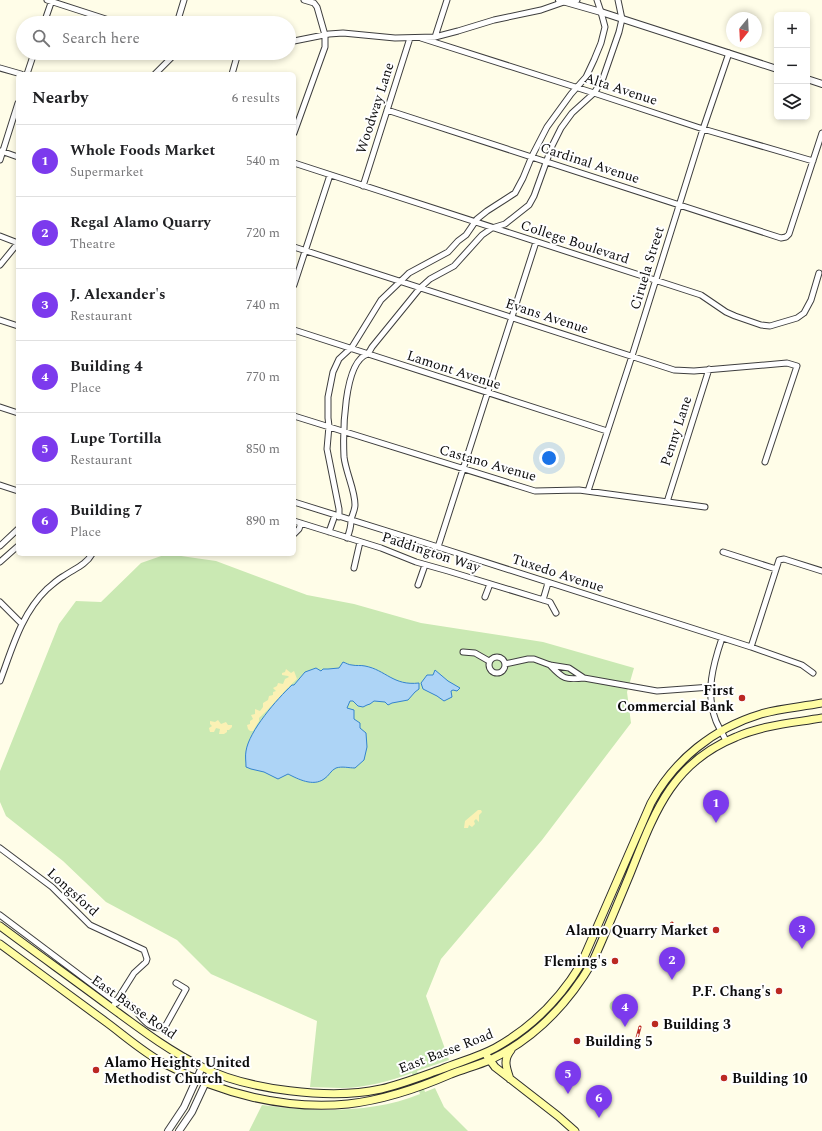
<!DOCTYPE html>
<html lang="en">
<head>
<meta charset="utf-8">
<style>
	body { margin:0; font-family:Spectral,serif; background:#f6f6f6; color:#202124 }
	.controls { position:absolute; right:12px; top:12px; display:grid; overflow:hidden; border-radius:6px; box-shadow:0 2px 6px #0003 }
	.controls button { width:36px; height:36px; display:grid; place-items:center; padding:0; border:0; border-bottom:1px solid #e0e0e0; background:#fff; color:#202124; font:20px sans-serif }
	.compass { position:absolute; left:726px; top:12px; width:36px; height:36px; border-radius:50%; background:#fff; box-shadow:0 2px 6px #0003; rotate:198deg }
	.you { position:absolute; left:549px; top:458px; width:14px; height:14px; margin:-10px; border:3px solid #fff; border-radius:50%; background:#1a73e8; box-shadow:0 0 0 6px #1a73e833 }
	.badge { display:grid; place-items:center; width:26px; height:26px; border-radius:50%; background:#7c3aed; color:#fff; font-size:13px; font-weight:700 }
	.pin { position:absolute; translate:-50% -33px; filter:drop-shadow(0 1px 2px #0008) }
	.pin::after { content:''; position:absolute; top:21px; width:14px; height:12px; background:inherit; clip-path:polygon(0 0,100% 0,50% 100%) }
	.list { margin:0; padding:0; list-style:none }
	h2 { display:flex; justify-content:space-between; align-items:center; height:52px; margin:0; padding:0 16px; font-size:17px }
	h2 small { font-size:13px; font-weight:400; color:#757577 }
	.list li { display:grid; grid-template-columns:26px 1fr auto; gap:12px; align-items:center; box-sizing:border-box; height:72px; padding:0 16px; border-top:1px solid #e0e0e0 }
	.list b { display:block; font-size:15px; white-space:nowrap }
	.list p { margin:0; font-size:13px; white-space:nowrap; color:#757577 }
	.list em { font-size:13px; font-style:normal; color:#757577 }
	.icon { flex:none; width:22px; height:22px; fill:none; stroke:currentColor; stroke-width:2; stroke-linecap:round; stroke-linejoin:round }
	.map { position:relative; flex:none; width:822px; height:1131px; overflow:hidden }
	.search { position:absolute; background:#fff; box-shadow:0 2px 6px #0003; left:16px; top:16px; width:280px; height:44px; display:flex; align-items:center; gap:10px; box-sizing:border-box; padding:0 14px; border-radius:22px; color:#757577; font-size:15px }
	.panel { position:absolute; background:#fff; box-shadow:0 2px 6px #0003; left:16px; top:72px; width:280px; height:484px; border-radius:6px }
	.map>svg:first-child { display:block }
</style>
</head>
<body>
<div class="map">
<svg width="822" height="1131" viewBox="0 0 822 1131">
	<rect width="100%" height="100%" fill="#fffde8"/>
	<!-- green -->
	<path fill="#cae9b3" d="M167 554 216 561 307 595 354 604 421 623 543 642 634 668 627 692 631 723 542 840 441 959 426 996 449 1060 417 1071 425 1092 435 1088 444 1107 468 1131H249L262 1105C312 1112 372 1114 420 1094L412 1073C390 1081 365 1088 342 1088 331 1088 321 1087 310 1087L317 1021 211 974 177 940 106 902 63 861 6 816 0 802V771L59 624 76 601 101 602 141 563Z
		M609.5 1006a5.5 5.5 0 1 1 11 0a5.5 5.5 0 1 1-11 0Z"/>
	<!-- sand -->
	<path fill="#fbf1b4" d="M286 669 291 673 294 671 297 679C283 691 273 706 259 718V721L253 731H250L248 729 247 725 250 724V721L253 719 251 715 255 714V709L260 711 263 707V703L268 700 269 696 273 695V692L276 691 273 688 277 686 278 683 283 684 285 679 289 677 288 676 282 675V673L285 672Z
		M218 720 221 724 226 722 228 725H232V727L229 730H227V732L224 734H219L220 729 216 728 214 732H210L209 728 212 726 210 724V721L215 722Z
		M478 810H481L482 812 479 815V822L476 819 474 821 475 824 472 827 469 825 468 828H464L465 821Z"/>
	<!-- water -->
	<path fill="#add4f6" stroke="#3383ce" d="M343 662C346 663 349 665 352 665 356 666 361 665 365 666 386 670 393 686 419 683V689L415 692 408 700 392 703 388 705 385 702 374 701 370 704 367 705 363 707 358 706 353 701H350L347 708 354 710V719L360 723V728L366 733 367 747 364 760 355 768C349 768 342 766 336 768 331 770 329 776 324 779 313 787 298 779 288 774L278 779 264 772 251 769 246 767C246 762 245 756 246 751 249 731 277 699 292 685H294L305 672 316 668 321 671 323 669H328L339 668Z
		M435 670 448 681 460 688 457 691 453 690 451 691 452 697 444 701 437 696 423 689 421 683 427 675H433Z"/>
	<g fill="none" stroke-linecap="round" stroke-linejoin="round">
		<!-- minor casing -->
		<g stroke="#3e3e3e" stroke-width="7">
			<path id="minor" d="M47 0 118 23
				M44 23 52 0
				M177 23 184 0
				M435 37 447 0
				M421 38 594 93 703 129 813 161
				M289 42 329 34 343 33 395 38 435 37 458 31 494 20 541 10 564 2 577 0
				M0 68 21 74
				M27 74 34 53
				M155 74 176 53
				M232 74 238 53
				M387 110 781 238 786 237 789 234 822 133
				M294 133 325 47V35L317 7 314 3 304 0
				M1 151 18 157
				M0 160 18 103
				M294 163 701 295 726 312 735 316 761 325 770 326 797 318 804 313 811 300 819 273
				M363 186 410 38
				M0 236 18 243
				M294 247 674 370 694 371 787 363 797 366 765 462
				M0 265 18 243
				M294 285 330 175
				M0 320 18 326
				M294 330 607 431
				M0 407 18 413
				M294 416 535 491 579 490 705 507
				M0 485 18 491
				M588 491 632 356 703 129 729 53
				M294 502 438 547 751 647 802 665 813 673
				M667 502 709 369
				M339 517V509L327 449 329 426 328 418V397L333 372 339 359 352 347 381 300 406 276 409 273 448 252 458 241 466 235 477 219 487 211 515 193 523 178 532 156 547 127 571 94 586 77 594 60 601 43 605 27 601 12 597 0
				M294 521 381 548 416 562 448 571 550 602 556 613
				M329 532 335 515
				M294 534 299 529 301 523
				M347 538C350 531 351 526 351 520 352 515 355 510 355 505 355 490 346 473 344 457 343 436 343 361 368 354L372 347 420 288 430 279 454 266 482 235 492 228 505 224 529 205 534 196 552 146 561 128 572 113 594 93 602 81 619 32 622 19 618 0
				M0 546 18 529
				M438 547 536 242
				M723 552 776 569
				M0 562 18 546
				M354 568 360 542
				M418 585 425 565
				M485 597 490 584
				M543 600 548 583
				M0 602 22 624
				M722 638C713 665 705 693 716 721 719 728 723 734 726 741
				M751 647 779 560 784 559 822 571
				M463 652 475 653 489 661
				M489 665a8 8 0 1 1 16 0a8 8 0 1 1-16 0Z
				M505 664 528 659H534L550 665 569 668 584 678C565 680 563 679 550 665
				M584 678 657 691 711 687
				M0 681C12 649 21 614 47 589 52 585 58 579 64 576 74 569 86 565 92 554
				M0 848 52 887 90 925 144 950 147 959 146 962 134 973 112 1008
				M0 915 117 1003
				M120 998C124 1000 128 1003 131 1006 140 1015 151 1035 166 1025L186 989 176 983"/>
		</g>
		<!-- tertiary casing -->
		<g stroke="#3e3e3e" stroke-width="8">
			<path id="tertiary" d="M559 0 601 12 777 69
				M807 79 822 84
				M168 1131 184 1107 202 1067
				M179 1131 192 1112 211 1071"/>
		</g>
		<!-- secondary casing -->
		<g stroke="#2d2d2d" stroke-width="9">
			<path id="secondary" d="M0 926C36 953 73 979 109 1006 139 1028 169 1051 202 1067 247 1090 331 1100 381 1089 402 1084 422 1076 442 1069 459 1062 478 1057 495 1048 531 1028 560 999 581 964L651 803C674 760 714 728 761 714 781 708 802 707 822 703
				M0 944C35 970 71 996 106 1022 125 1036 144 1053 165 1064 221 1094 285 1110 348 1104 383 1100 419 1088 451 1074 464 1069 478 1065 490 1060 536 1038 568 1004 593 961 606 932 618 903 630 874 654 814 671 763 736 737 763 725 793 723 822 718
				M487 1056 495 1067 558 1116 575 1131
				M510 1079C506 1067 503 1060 511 1050"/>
		</g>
		<!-- minor -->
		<use href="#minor" stroke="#fff" stroke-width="5"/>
		<!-- tertiary -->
		<use href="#tertiary" stroke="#fff" stroke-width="6"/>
		<!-- secondary -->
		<use href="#secondary" stroke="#fffda3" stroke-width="7"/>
		<!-- rail casing -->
		<g stroke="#bb2822" stroke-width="3">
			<path id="rail" d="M666 931 672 923
				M637 1038 640 1027"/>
		</g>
		<!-- rail -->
		<use href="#rail" stroke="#fff" stroke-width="1.5" stroke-dasharray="4.5" stroke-linecap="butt"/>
	</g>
	<!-- markers -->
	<g fill="#bb2822" stroke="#fff" stroke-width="1.5">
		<circle cx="742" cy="698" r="4"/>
		<circle cx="716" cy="930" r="4"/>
		<circle cx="615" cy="961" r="4"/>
		<circle cx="779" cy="991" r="4"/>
		<circle cx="655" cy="1024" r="4"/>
		<circle cx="577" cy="1041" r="4"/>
		<circle cx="96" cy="1070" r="4"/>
		<circle cx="724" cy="1078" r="4"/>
	</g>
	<g text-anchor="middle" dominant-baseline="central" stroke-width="4" stroke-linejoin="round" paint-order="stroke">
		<!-- street labels -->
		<g font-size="14" fill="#0b0b0b" stroke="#fff">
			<text transform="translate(621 89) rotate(18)">Alta Avenue</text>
			<text transform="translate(375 108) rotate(-72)">Woodway Lane</text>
			<text transform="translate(590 163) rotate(18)">Cardinal Avenue</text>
			<text transform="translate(575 242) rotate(18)">College Boulevard</text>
			<text transform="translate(647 268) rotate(-73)">Ciruela Street</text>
			<text transform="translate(547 316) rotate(18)">Evans Avenue</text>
			<text transform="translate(454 370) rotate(18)">Lamont Avenue</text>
			<text transform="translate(676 431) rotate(-72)">Penny Lane</text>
			<text transform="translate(488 463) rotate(16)">Castano Avenue</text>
			<text transform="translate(431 552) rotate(18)">Paddington Way</text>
			<text transform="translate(558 573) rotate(18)">Tuxedo Avenue</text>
			<text transform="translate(73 892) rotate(42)">Longsford</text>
			<text transform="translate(134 1007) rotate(35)">East Basse Road</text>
			<text transform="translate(446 1051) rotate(-21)">East Basse Road</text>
		</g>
		<!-- poi labels -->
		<g font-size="14" font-weight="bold" fill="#0b0b0b" stroke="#fff" text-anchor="end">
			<text x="734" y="690">First<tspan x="734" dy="16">Commercial Bank</tspan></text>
			<text x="708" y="930">Alamo Quarry Market</text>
			<text x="607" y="961">Fleming's</text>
			<text x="771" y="991">P.F. Chang's</text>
			<text x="663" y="1024" text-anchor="start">Building 3</text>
			<text x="585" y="1041" text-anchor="start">Building 5</text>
			<text x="104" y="1062" text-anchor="start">Alamo Heights United<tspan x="104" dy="16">Methodist Church</tspan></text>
			<text x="732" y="1078" text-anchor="start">Building 10</text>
		</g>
	</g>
</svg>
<div class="controls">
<button>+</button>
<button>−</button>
<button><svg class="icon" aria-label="layers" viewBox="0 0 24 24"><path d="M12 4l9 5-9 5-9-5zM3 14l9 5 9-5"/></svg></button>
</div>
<svg class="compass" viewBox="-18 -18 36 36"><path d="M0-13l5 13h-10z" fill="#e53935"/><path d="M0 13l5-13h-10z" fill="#757577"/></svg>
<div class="you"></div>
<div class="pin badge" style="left:716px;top:823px">1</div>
<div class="pin badge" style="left:672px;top:980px">2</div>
<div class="pin badge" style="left:802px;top:949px">3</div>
<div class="pin badge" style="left:625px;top:1027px">4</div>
<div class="pin badge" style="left:568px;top:1094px">5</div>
<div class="pin badge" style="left:599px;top:1118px">6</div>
<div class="search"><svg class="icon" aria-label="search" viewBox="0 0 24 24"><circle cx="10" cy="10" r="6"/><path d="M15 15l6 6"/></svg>Search here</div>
<section class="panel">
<h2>Nearby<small>6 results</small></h2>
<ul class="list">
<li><span class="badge">1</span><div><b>Whole Foods Market</b><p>Supermarket</p></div><em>540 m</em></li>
<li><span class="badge">2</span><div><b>Regal Alamo Quarry</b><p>Theatre</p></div><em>720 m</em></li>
<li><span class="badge">3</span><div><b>J. Alexander's</b><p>Restaurant</p></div><em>740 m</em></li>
<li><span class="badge">4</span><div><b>Building 4</b><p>Place</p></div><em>770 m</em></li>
<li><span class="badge">5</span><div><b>Lupe Tortilla</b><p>Restaurant</p></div><em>850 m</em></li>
<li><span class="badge">6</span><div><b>Building 7</b><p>Place</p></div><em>890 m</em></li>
</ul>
</section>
</div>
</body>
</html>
